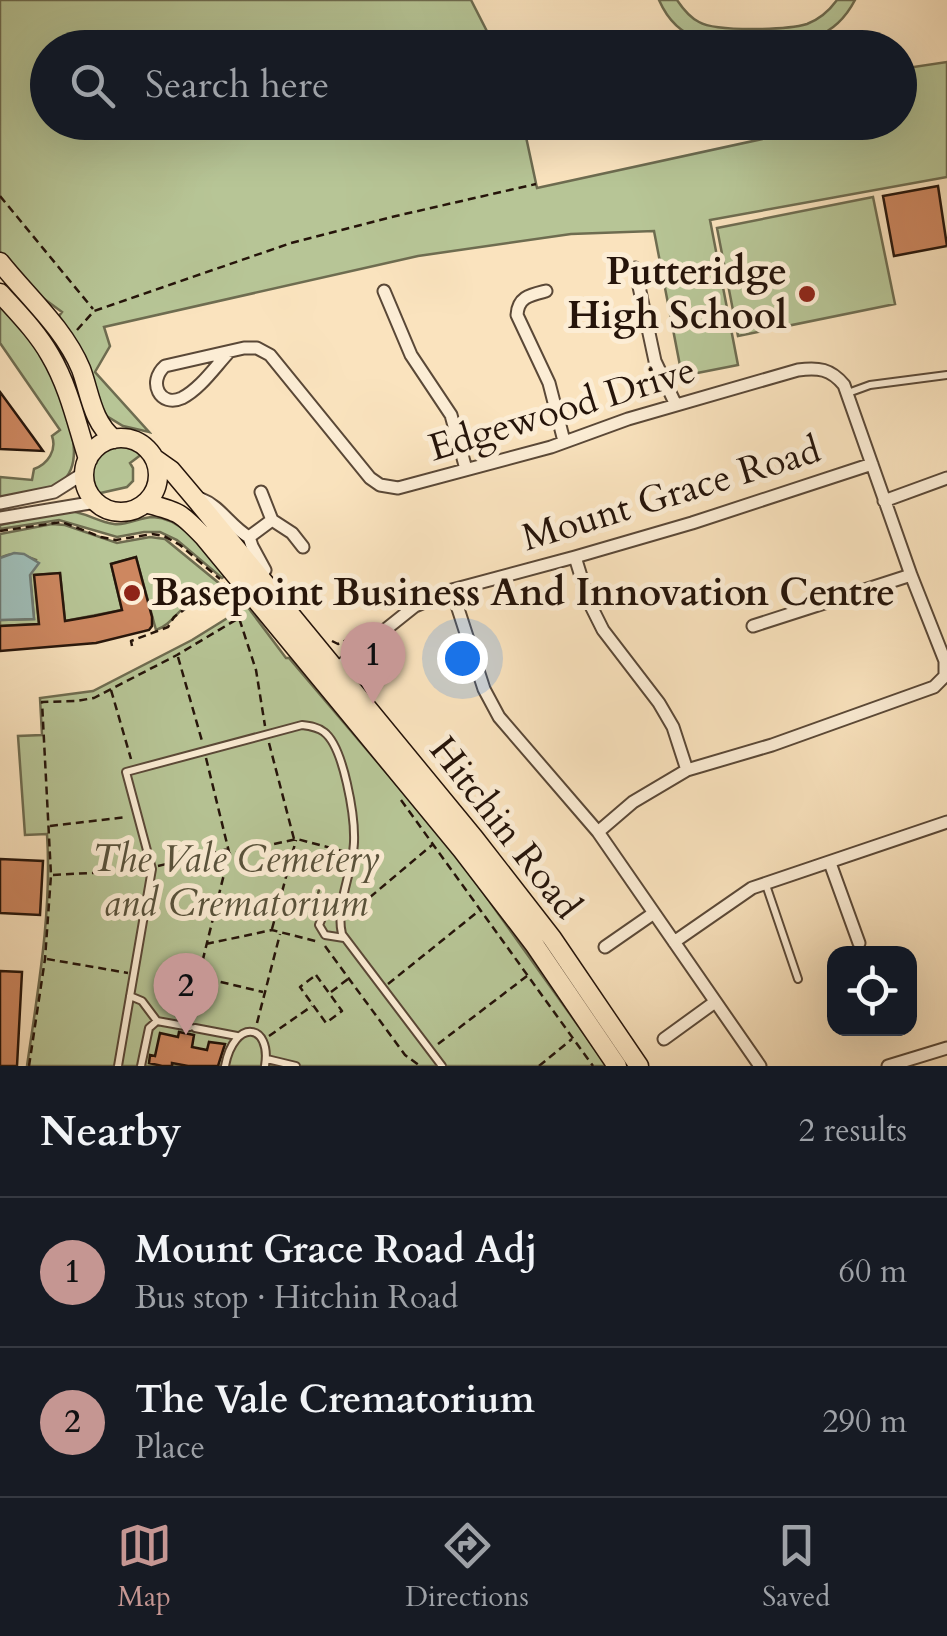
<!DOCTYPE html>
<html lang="en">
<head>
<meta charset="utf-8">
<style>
	body { margin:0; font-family:Cardo,serif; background:#242831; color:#f1f3f6 }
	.controls { position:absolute; right:30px; bottom:30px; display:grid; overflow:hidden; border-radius:20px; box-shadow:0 10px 40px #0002 }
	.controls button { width:90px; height:90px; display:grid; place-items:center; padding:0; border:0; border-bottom:2px solid #363941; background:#171b24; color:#f1f3f6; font:50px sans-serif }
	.you { position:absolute; left:462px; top:658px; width:35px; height:35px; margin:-25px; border:8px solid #fff; border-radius:50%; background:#1a73e8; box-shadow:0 0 0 15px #1a73e833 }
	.badge { display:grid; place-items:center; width:65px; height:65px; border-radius:50%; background:#c59692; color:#111; font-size:32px; font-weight:700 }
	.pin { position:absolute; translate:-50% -82px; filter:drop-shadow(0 2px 5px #0008) }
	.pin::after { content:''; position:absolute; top:52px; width:35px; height:30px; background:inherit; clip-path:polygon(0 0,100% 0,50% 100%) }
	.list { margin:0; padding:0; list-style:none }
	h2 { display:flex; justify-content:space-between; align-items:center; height:130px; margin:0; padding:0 40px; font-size:42px }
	h2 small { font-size:32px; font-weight:400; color:#9ea1a6 }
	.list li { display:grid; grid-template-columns:65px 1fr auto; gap:30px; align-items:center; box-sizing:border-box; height:150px; padding:0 40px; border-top:2px solid #363941 }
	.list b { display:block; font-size:38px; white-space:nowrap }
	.list p { margin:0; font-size:32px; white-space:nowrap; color:#9ea1a6 }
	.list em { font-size:32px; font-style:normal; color:#9ea1a6 }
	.icon { flex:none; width:55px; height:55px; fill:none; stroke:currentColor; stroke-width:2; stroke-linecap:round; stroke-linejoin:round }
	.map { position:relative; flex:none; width:947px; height:1066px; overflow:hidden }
	.search { position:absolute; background:#171b24; box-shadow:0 10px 40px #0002; left:30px; right:30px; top:30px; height:110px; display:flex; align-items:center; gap:25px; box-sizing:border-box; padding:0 35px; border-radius:55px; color:#9ea1a6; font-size:38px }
	.sheet { height:430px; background:#171b24 }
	nav { display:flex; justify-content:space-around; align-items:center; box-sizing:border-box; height:140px; border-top:2px solid #363941; background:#171b24; font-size:28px; color:#9ea1a6 }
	nav a { display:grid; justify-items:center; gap:5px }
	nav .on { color:#c59692 }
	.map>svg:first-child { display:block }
</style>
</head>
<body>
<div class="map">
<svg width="947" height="1066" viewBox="0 0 947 1066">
	<rect width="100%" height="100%" fill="#fae3be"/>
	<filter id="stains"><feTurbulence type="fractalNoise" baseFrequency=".002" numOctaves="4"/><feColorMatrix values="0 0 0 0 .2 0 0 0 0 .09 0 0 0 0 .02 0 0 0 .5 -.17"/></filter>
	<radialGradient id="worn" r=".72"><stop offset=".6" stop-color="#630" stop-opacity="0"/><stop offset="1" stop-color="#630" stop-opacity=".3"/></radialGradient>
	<!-- green -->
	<path fill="#b7c596" stroke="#6e6c50" stroke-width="2.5" d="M0 0H471L495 47 48 48V122L523 123 537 188 836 123 900 122V69L947 62V177L710 220 738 365 682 376 654 231 571 234 418 256 104 327 110 346 95 372 149 432 123 426 105 415 56 320 62 312 32 290 0 257Z
		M659 0H677C683 9 689 17 699 22 716 32 787 30 807 24 820 19 829 11 837 0H855C833 42 802 42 760 43 717 45 679 46 659 0Z
		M873 197 895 304 738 336 717 228Z
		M0 303C10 315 21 327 30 339 50 366 96 457 61 482 45 493 19 494 0 497V477L32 480 34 469C48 464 57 450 52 436L60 430 0 343Z
		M119 445 132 447 142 454 130 463 133 468V481L127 487 96 494C85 471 93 451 119 445Z
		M69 511C85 512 98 522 114 524 127 526 140 517 153 517 184 518 208 554 226 575L222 578 177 540 160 532H144L117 537 59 520 0 529V525Z
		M52 524 65 525 117 543 150 537 165 539 220 584C209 597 204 595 190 603 177 611 171 625 156 630L136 557 111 564 122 610 65 621 60 573 35 575 39 624 0 626V620L34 619 30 574 36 560C23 554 13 551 0 558V534Z
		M247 606 286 658H289L457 856 607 1066H27C38 989 52 912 47 834L25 835 18 736 42 735 40 698 93 691 192 640Z"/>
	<!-- water -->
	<path fill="#9fbdb7" stroke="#6e7972" stroke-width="2.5" d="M14 553 24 554 39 563 30 575 34 619 0 620V558Z"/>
	<!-- building -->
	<path fill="#cd8760" stroke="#25140a" stroke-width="2.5" d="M938 186 947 246 894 256 883 196Z
		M0 392 33 437 43 451 0 449Z
		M136 557 152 617V626L149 630 96 643 0 651V626L39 624 34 575 60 573 65 621 94 616 122 610 111 564Z
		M0 859 43 861 40 915 0 913Z
		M0 971 22 972 17 1066H0Z
		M179 1032 194 1035 192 1047 207 1050 209 1042 225 1044 218 1066H188L172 1063V1066H162L149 1063 150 1055 155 1056 160 1033 178 1037Z"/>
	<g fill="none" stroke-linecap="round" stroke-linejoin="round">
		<!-- lane casing -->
		<g stroke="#5a4837" stroke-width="10">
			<path id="lane" d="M848 393 870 385 947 375
				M766 885 798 979
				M341 910 333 909 324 913 319 925 325 935 344 938
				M130 996 142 1001 157 1021 190 1027
				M195 1028 237 1036
				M267 1059 296 1066
				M118 1066 152 869 126 772 302 725C310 726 318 727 324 732 344 747 355 817 354 842 353 872 335 905 342 934L442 1066
				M141 1066 149 1028 157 1021
				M225 1066C234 1018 272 1023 265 1066"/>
		</g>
		<!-- street casing -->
		<g stroke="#5a4837" stroke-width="15">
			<path id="street" d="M635 268 655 361 676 405
				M384 291 411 355 451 415 466 469
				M546 291C530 295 518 297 517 315L549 383 564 441
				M229 352C215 367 200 389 182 398 160 408 147 382 165 366L244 348H257L270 355 370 478 380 485 398 488 551 447 628 419 798 370C818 367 831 369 844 385L911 575 945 661V676L934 687 772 745 687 770 633 802 598 832
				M201 499C220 506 231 527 249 537L272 520 261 492
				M884 501 947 478
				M0 503 54 492 84 473
				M0 518 96 502
				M272 520 292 533 303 547
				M249 537 252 546 265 570 259 577
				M575 557 589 602 603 630 659 703 673 727 687 770
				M452 590 484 689 499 717 598 832 760 1066
				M753 626 911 575
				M331 673 415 606 452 590 575 557 692 523 872 464
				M830 863 859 943
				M674 942 752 888 947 822
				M605 947 654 913
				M664 1039 715 1002
				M888 1066 947 1048"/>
		</g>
		<!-- primary casing -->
		<g stroke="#25140a" stroke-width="21">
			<path id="primary" d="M0 262C27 296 64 328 81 369 90 393 92 422 114 439
				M0 293C18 313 37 332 50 355 69 387 77 425 88 459
				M84 475a37 37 0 1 1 74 0a37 37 0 1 1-74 0Z
				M154 458 171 470 198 502 475 839 552 938 639 1066
				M145 503C179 512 179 511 204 537L462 850 534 944 617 1066"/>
		</g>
		<!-- path -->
		<path stroke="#25140a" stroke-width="2.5" stroke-dasharray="8 5" stroke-linecap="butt" d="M0 196 93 309
			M77 330 94 311 291 243 396 216 536 184
			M0 531 62 522 101 537 116 540 152 534 164 536 180 545 220 579
			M332 641 338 644 353 637
			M132 646 131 641 168 627 174 617 185 609 210 597 225 583
			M178 657 202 741
			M111 690 131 759
			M269 743 294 839
			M206 758 229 852
			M401 800 593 1066
			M50 826 127 817
			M158 866 228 849
			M53 875 145 870
			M350 914 432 845
			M272 929 296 840
			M206 944 272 930 319 942
			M325 946 405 1055 420 1066
			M47 959 128 973
			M201 967 194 965 188 990 204 994 210 969 201 967 229 854 297 839 346 852
			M316 975 342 1011 326 1023 300 987Z
			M208 979 263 992
			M388 984 480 910
			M331 992 348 979
			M187 1020V1015L191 1016 195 992
			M257 1023 280 934
			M269 1036 312 1006
			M438 1044 527 976
			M29 1066 45 959 51 875 42 702 76 701 94 698 177 655 239 618 256 670 265 726
			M539 1066 572 1039"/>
		<!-- lane -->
		<use href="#lane" stroke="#fcedd5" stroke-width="6"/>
		<!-- street -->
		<use href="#street" stroke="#fcedd5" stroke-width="11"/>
		<!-- primary -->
		<use href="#primary" stroke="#fae3be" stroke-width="18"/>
	</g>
	<!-- markers -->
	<g fill="#8f2418" stroke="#fcedd5" stroke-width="4">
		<circle cx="807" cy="294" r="10"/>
		<circle cx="132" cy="593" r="10"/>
	</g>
	<g text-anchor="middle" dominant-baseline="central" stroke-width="10" stroke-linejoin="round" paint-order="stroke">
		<!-- poi labels -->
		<g font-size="38" font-weight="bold" fill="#25140a" stroke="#fcedd5" text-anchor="end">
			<text x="787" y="272">Putteridge<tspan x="787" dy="44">High School</tspan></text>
			<text x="152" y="593" text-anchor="start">Basepoint Business And Innovation Centre</text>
		</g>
		<!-- street labels -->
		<g font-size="38" fill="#25140a" stroke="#fcedd5">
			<text transform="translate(562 409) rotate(-17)">Edgewood Drive</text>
			<text transform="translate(671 494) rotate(-17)">Mount Grace Road</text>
			<text transform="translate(505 828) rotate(52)">Hitchin Road</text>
		</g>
		<!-- park labels -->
		<g font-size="38" font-style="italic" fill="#58523b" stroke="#fcedd5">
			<text x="236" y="859">The Vale Cemetery<tspan x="236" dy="44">and Crematorium</tspan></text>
		</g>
	</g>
	<rect width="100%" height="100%" filter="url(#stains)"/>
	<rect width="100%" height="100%" fill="url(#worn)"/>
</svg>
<div class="controls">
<button><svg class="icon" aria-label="locate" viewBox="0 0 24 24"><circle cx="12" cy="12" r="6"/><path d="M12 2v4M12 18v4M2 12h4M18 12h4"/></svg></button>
</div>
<div class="you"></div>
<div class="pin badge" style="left:373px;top:704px">1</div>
<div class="pin badge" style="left:186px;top:1035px">2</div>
<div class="search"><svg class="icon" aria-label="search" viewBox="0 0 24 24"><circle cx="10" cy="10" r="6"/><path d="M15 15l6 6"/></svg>Search here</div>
</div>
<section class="sheet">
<h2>Nearby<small>2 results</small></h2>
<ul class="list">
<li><span class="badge">1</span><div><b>Mount Grace Road Adj</b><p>Bus stop · Hitchin Road</p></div><em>60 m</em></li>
<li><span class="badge">2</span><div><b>The Vale Crematorium</b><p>Place</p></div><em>290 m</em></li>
</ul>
</section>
<nav>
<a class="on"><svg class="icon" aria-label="map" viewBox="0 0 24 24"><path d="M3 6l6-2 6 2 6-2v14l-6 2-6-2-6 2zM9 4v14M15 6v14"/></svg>Map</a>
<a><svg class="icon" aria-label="directions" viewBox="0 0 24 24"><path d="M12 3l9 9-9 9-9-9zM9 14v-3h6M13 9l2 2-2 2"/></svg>Directions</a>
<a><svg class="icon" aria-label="saved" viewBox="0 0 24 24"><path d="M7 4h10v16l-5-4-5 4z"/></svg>Saved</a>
</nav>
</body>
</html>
